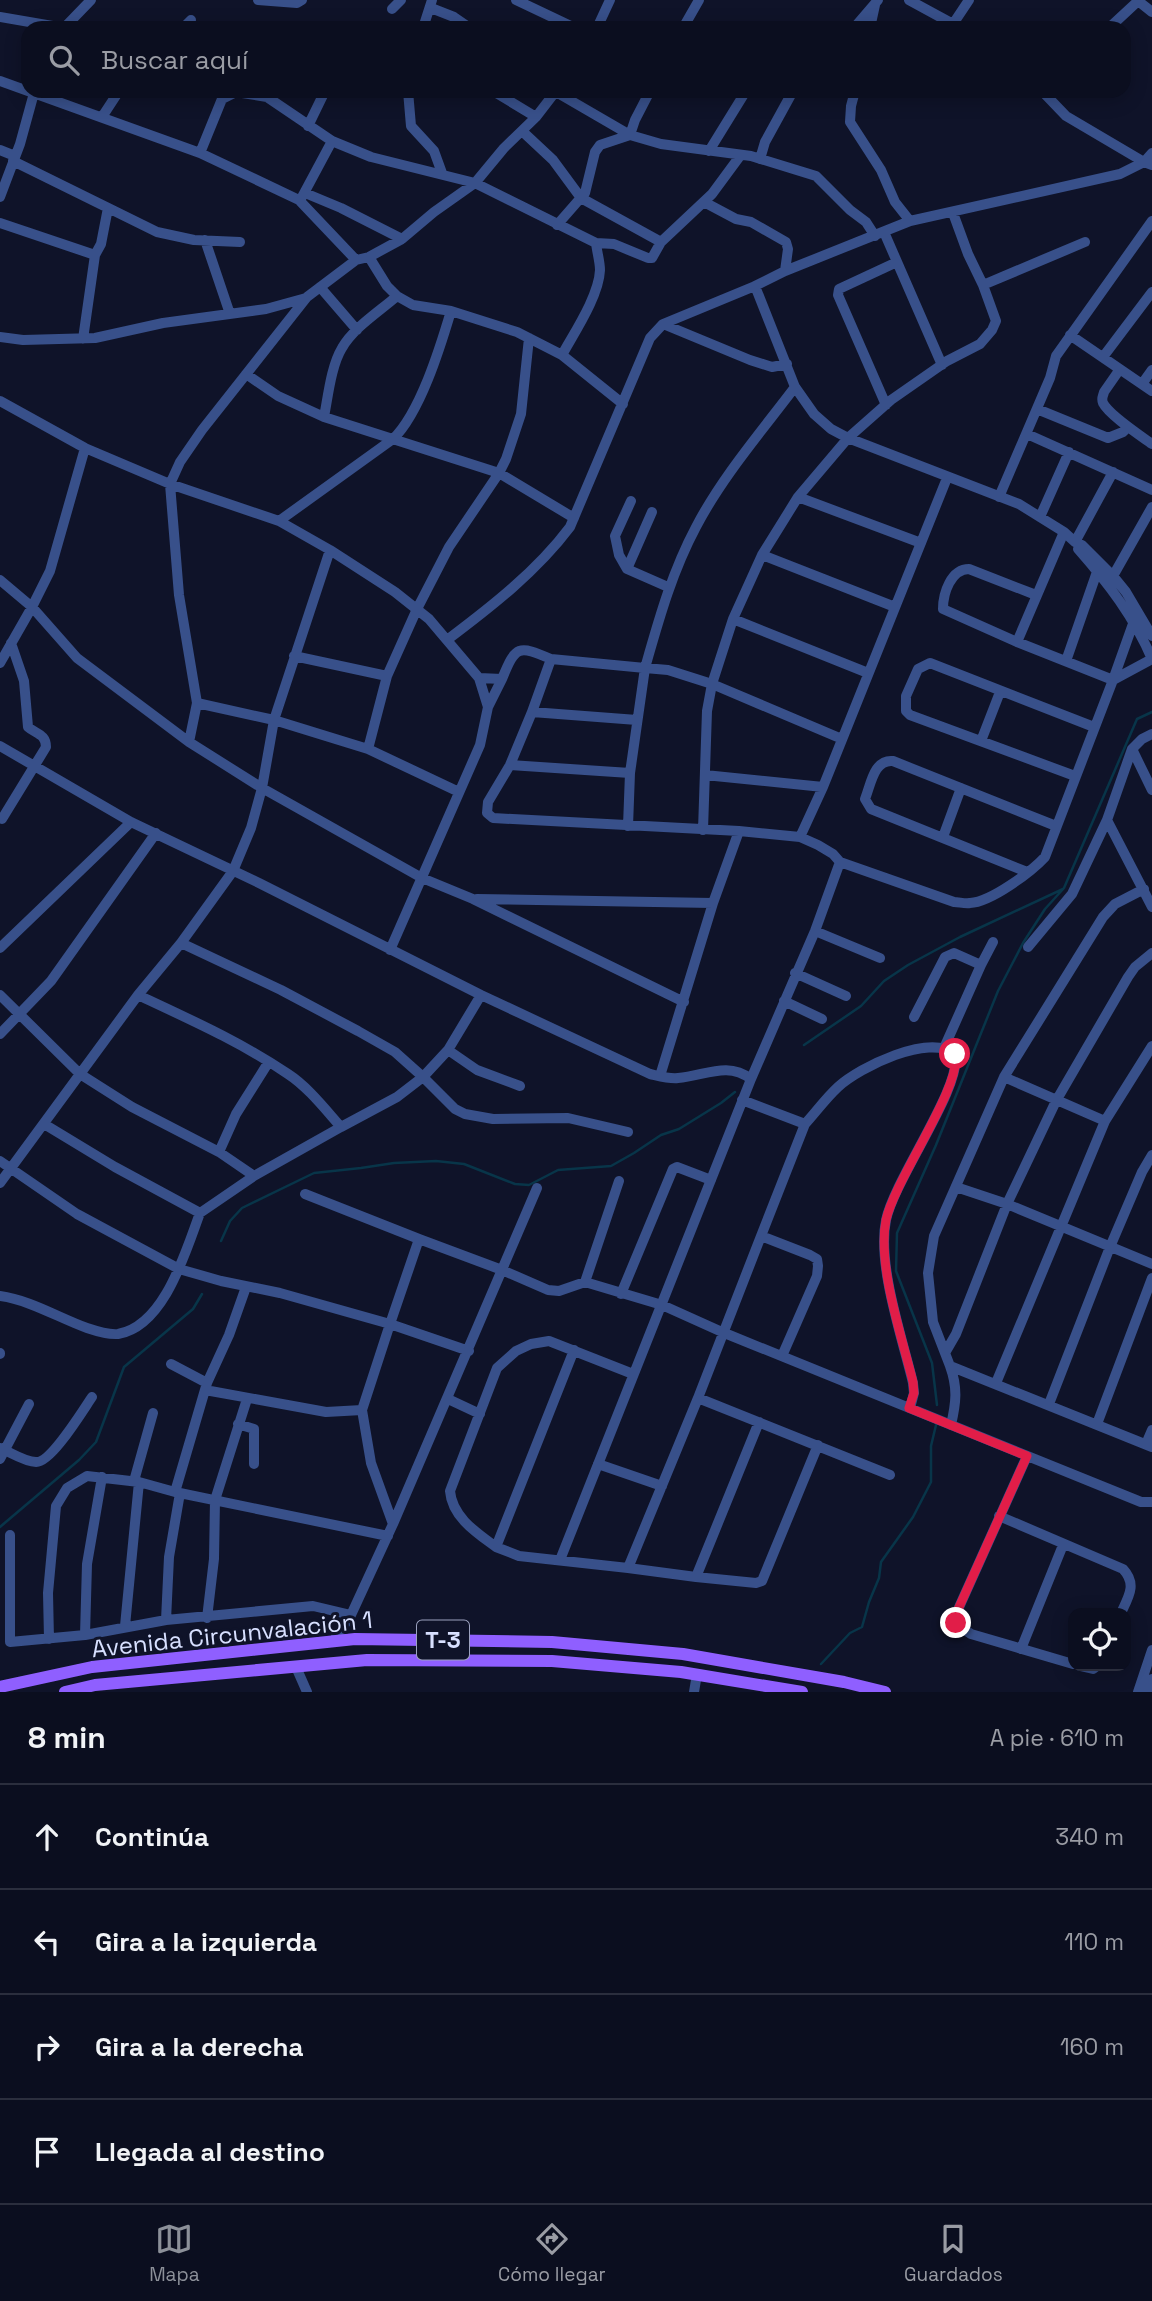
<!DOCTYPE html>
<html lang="es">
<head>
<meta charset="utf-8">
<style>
	body { margin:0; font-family:"Space Grotesk",sans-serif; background:#191c2c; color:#f1f3f6 }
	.controls { position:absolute; right:21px; bottom:21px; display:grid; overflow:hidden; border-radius:14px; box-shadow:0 4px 18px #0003 }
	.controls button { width:63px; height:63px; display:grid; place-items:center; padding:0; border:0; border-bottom:2px solid #2b2e3d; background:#0b0e1f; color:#f1f3f6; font:35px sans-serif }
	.stop { position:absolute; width:21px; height:21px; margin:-16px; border:5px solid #e11d48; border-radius:50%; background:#fff }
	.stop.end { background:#e11d48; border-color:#fff; box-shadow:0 2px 7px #0008 }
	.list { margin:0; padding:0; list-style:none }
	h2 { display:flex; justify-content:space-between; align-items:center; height:91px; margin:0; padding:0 28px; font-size:30px }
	h2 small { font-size:23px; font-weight:400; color:#9a9ca4 }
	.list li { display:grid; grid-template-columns:46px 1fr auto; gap:21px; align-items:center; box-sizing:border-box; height:105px; padding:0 28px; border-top:2px solid #2b2e3d }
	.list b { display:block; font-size:26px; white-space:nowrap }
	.list em { font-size:23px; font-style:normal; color:#9a9ca4 }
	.icon { flex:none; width:38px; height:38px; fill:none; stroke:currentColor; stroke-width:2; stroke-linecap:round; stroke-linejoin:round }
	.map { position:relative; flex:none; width:1152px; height:1692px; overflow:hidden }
	.search { position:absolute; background:#0b0e1f; box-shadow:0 4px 18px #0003; left:21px; right:21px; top:21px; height:77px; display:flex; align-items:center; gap:18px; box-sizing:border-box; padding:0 24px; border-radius:21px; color:#9a9ca4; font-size:26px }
	.sheet { height:511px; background:#0b0e1f }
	nav { display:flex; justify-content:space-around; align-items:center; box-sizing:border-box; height:98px; border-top:2px solid #2b2e3d; background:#0b0e1f; font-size:19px; color:#9a9ca4 }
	nav a { display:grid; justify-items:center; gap:4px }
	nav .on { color:#8c9099 }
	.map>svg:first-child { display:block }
</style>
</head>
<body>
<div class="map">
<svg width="1152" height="1692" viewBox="0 0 1152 1692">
	<rect width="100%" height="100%" fill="#0f1329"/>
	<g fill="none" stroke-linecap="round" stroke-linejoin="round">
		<!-- stream -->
		<path stroke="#083549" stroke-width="2.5" d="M804 1045 861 1006 884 981 908 965 960 937 1063 889
			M221 1241 230 1221 242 1208 314 1173 361 1168 394 1163 436 1161 464 1164 515 1184 529 1185 558 1170 611 1166 634 1153 661 1135 679 1129 721 1103 735 1092
			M937 1405 932 1363 896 1271 897 1233 936 1145 998 991 1023 943 1045 909 1064 888 1137 719 1152 712
			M0 1527 79 1460 96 1442 124 1367 193 1309 202 1294
			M821 1664 850 1633 862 1627 869 1602 879 1578 881 1562 913 1517 931 1482V1446L936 1425"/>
		<!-- minor -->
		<path stroke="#38508a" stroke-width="10" d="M258 0 297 3 302 0
			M516 0 575 28
			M909 0 953 24 969 0
			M1137 0 1152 12
			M431 8 454 17 470 28
			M392 9 401 0
			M0 17 64 28
			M64 28 91 0
			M183 28 191 20
			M423 28 432 0
			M597 28 610 0
			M683 28 699 0
			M854 28 878 0
			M870 28 875 5
			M1109 28 1138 1
			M0 81 200 153 299 200 356 260
			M408 91 411 126 434 151 442 173
			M493 91 536 117
			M855 91 851 106 850 122 881 170 895 202 910 221
			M1042 91 1066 116 1144 162 1152 165
			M556 92 630 135 635 120 650 91
			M102 117 119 91
			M308 126 325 91
			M522 131 553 160 581 198 661 242
			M0 150 15 156
			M709 151 746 91
			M200 153 222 99 236 92 267 97 332 141 371 157 475 183 596 243C597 252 600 262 600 270 599 296 574 333 562 355
			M760 159 765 142 793 91
			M13 161 157 232 194 240 240 242
			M305 193 341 208 402 239
			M0 197 20 144 34 93
			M302 197 332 141
			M704 202 736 219 751 222 786 242 788 249 785 271
			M0 223 95 255
			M557 225 585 193 595 152 600 145 630 135 661 144 751 156 816 176 850 210 866 222 875 236
			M884 232 942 365
			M205 240 230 314
			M596 243 614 244 648 258H652L661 242 712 194 740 156
			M369 257 387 286 397 296 413 305 451 311 517 332 562 355 623 404
			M983 285 1085 242
			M755 286 795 387 814 414 831 429 848 438 1019 504 1064 532 1075 542 1082 545 1113 576 1126 592 1152 636
			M320 287 357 330
			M663 324 750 360 772 367 787 364
			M1070 335 1152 391
			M0 337 23 340 95 338 163 323 266 309 306 298
			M83 339 95 255 101 244 108 208
			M1103 357 1152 292
			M1120 369 1104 392C1103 397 1101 398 1103 403 1109 415 1141 436 1152 444
			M246 374 278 396 324 417 499 473 574 518
			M1142 384 1152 370
			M0 401 85 448 170 484 279 521 330 550 395 592 429 619 479 678 488 707
			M886 405 838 295 839 289 897 262
			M1037 409 1108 438 1123 432 1128 427
			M324 417C328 397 331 366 342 348 353 328 380 311 397 296
			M1027 434 1152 490
			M798 497 848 438 891 400 947 361 980 344 992 330 996 321 983 285 968 254 953 213
			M999 497 1050 378 1056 356 1152 221
			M631 501 615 536 619 555 627 569 668 587
			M1040 517 1069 452
			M279 521 393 439C420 413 440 348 451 311
			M1075 542 1113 472
			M1078 549C1108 583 1134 617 1152 659
			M762 555 798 497 921 543
			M627 569 652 512
			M1113 576 1152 507
			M0 580 32 607 77 658 189 742 262 788 422 878 473 899 684 1002
			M1036 595 969 569C951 569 943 593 943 609L1017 642 1113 680
			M733 619 762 555 895 607
			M447 640C491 607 537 571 570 527L650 338 663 324 755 286 785 271 910 221 1120 174 1144 162 1152 153
			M1017 642 1064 532
			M294 656 387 676
			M551 659 645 668C659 619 672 572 696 527 722 477 761 432 795 387
			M1066 661 1098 569
			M0 663 32 607 50 571 85 448
			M502 679C516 645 518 645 551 659L532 712 637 720
			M1113 680 1152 659
			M197 703 274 720 368 749 459 792
			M532 712 510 765 488 802 487 813 493 818 739 831 800 837 818 845 833 854 840 862 954 902C959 902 965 904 970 903 991 902 1031 872 1045 857L1113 680 1134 621 1138 614
			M981 741 1000 692
			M189 742 197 703 179 595 170 484 180 462 202 430 307 297 356 260 369 257 402 239 434 212 475 183 504 148 536 117 556 91
			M0 746 131 822 259 883 481 995 650 1074C659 1076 669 1079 678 1078 705 1076 727 1061 751 1079
			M368 749 387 676 417 609 449 547 499 473 506 459 521 414 529 338
			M1132 749 1152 790
			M510 765 630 773 645 668 668 670 712 684 733 619 868 673
			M705 775 823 787
			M1075 776 910 715 906 711V696L918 669 930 663 1094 727
			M2 819 46 747C46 734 36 734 28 727L24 681 11 643
			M1107 820 1152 907
			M628 826 630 773
			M703 830 707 711 712 684 842 739
			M800 837 823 787 947 478
			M943 837 961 788
			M1027 872 871 809 865 799C871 784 874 759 893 761L1056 826
			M1144 889 1115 904 1103 917 1004 1077 934 1236 928 1273 933 1322 950 1366 1152 1447
			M477 899 713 903
			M815 931 880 958
			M181 943 281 990 358 1031 395 1052 423 1077 448 1050 481 995
			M1028 947 1072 894 1107 820 1132 749 1142 739 1152 734
			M0 948 131 822
			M390 950 480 745 488 707 502 679 479 678
			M795 973 846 996
			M0 995 80 1074 132 1107 219 1152 254 1176 341 1127
			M138 995C189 1019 241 1042 288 1074 308 1087 325 1109 341 1127L397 1097 423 1077 455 1109 465 1114 493 1119 568 1118 628 1132
			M784 1001 822 1019
			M914 1017 945 957 954 953 981 965
			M0 1034 51 981 156 833
			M944 1048 981 965 993 942
			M448 1050 477 1070 520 1086
			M660 1076 713 903 739 831
			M1004 1077 1105 1121
			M742 1100 805 1124 761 1236 810 1255 817 1259 818 1266 817 1276 782 1356
			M44 1124 115 1167 200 1213 254 1176
			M805 1124C816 1112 826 1098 838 1087 860 1067 929 1033 955 1054 963 1086 895 1178 886 1220 877 1265 902 1337 913 1383L914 1393 910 1408
			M219 1152 236 1114 268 1063
			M0 1161 77 1214 179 1269 221 1281 280 1293 390 1324 362 1410
			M0 1183 138 995 181 943 233 871 251 828 262 788 274 720 330 550
			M956 1187 1007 1204 1152 1264
			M305 1194 419 1239 390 1324 469 1351
			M419 1239 502 1270 548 1290 559 1291 585 1282 662 1305 722 1332 1141 1502H1152
			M585 1282 619 1181
			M621 1294 673 1169 677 1167 711 1180
			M0 1296C30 1300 59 1318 87 1328 96 1331 108 1335 118 1334 165 1326 186 1250 200 1213
			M574 1350 496 1547 519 1556 628 1568 698 1398 890 1475
			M0 1353V1354
			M945 1353 956 1334 1007 1204 1056 1101 1128 977 1135 967 1152 953
			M171 1364 207 1383
			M950 1366C958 1388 956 1403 951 1425
			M996 1383 1105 1121 1152 1046
			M205 1390 326 1412 362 1410 371 1463 393 1524
			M698 1398 761 1236
			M448 1399 480 1414
			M1049 1404 1110 1247 1142 1172 1152 1155
			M238 1424 254 1429V1464
			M1097 1424 1152 1278
			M1146 1444 1152 1430
			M0 1448C10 1452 25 1462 36 1462 51 1463 83 1410 92 1397
			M1027 1456 956 1614V1624L971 1634 1073 1664
			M0 1459 29 1404
			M598 1464 662 1486
			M134 1481 153 1413
			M175 1492 207 1383 229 1335 246 1287
			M999 1516 1123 1569C1137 1584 1129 1596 1121 1613
			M10 1535V1642L85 1635 166 1620 313 1606 351 1615
			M496 1547C477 1533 452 1517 450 1491L497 1368 516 1351 531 1344 549 1341 633 1374
			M560 1560 751 1079 815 931 840 862
			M628 1568 696 1577 759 1422
			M696 1577 756 1583 762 1581 818 1445
			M207 1618 214 1559 215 1500 247 1399
			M166 1620 169 1557 180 1493
			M125 1626 139 1482
			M85 1635 87 1564 102 1477
			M49 1639 48 1593 56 1506 67 1488 87 1476 139 1482 175 1492 388 1536
			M334 1640 351 1615 393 1524 537 1188
			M1021 1649 1063 1545
			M1080 1666 1093 1669 1097 1666
			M296 1667 307 1692
			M694 1692 697 1674
			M1138 1692 1152 1650
			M1148 1692 1152 1679"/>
		<!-- major -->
		<path stroke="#8f5fff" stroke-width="12" d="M0 1687 92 1667 355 1639 552 1642 683 1654 844 1682 885 1692
			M65 1692 95 1685 367 1660 552 1661 681 1672 802 1692"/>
	</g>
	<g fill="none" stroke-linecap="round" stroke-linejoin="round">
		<!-- route -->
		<path stroke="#e11d48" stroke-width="9" d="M955 1054C963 1085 895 1179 886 1220 877 1265 902 1337 913 1382L914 1393 909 1408 1027 1456 956 1614V1623"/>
	</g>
	<g text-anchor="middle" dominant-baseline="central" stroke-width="6" stroke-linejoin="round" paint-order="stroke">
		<!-- shield labels -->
		<rect fill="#0f1329" stroke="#9ca2bf" stroke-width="2" x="417" y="1620.5" width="52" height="39" rx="5"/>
		<g font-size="23" font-weight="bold" fill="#d8e0ff">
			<text x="443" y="1640">T-3</text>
		</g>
		<!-- street labels -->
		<g font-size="24" fill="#d8e0ff" stroke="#0f1329">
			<text transform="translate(232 1634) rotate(-6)">Avenida Circunvalación 1</text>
		</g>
	</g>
</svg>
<div class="controls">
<button><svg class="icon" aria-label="locate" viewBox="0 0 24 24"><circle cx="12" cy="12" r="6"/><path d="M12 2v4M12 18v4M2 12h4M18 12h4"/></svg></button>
</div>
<div class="stop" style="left:955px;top:1054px"></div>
<div class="stop end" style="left:956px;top:1623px"></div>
<div class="search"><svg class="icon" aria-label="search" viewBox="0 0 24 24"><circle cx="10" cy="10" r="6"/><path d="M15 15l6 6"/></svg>Buscar aquí</div>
</div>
<section class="sheet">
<h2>8 min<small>A pie · 610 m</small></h2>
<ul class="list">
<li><svg class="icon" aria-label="ahead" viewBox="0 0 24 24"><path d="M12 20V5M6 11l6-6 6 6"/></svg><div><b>Continúa</b></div><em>340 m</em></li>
<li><svg class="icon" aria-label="left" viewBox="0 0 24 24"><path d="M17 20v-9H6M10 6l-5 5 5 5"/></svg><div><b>Gira a la izquierda</b></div><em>110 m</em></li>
<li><svg class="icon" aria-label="right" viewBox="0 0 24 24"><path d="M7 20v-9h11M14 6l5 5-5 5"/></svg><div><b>Gira a la derecha</b></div><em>160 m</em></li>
<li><svg class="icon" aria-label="arrive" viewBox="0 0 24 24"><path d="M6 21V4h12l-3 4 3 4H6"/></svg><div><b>Llegada al destino</b></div></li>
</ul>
</section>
<nav>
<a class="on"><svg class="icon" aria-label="map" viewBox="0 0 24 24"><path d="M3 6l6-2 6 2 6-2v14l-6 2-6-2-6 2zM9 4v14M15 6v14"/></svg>Mapa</a>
<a><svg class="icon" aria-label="directions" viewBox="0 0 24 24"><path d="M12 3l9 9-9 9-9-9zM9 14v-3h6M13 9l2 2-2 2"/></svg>Cómo llegar</a>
<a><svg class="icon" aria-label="saved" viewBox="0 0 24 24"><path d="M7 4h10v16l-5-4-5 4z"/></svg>Guardados</a>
</nav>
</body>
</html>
